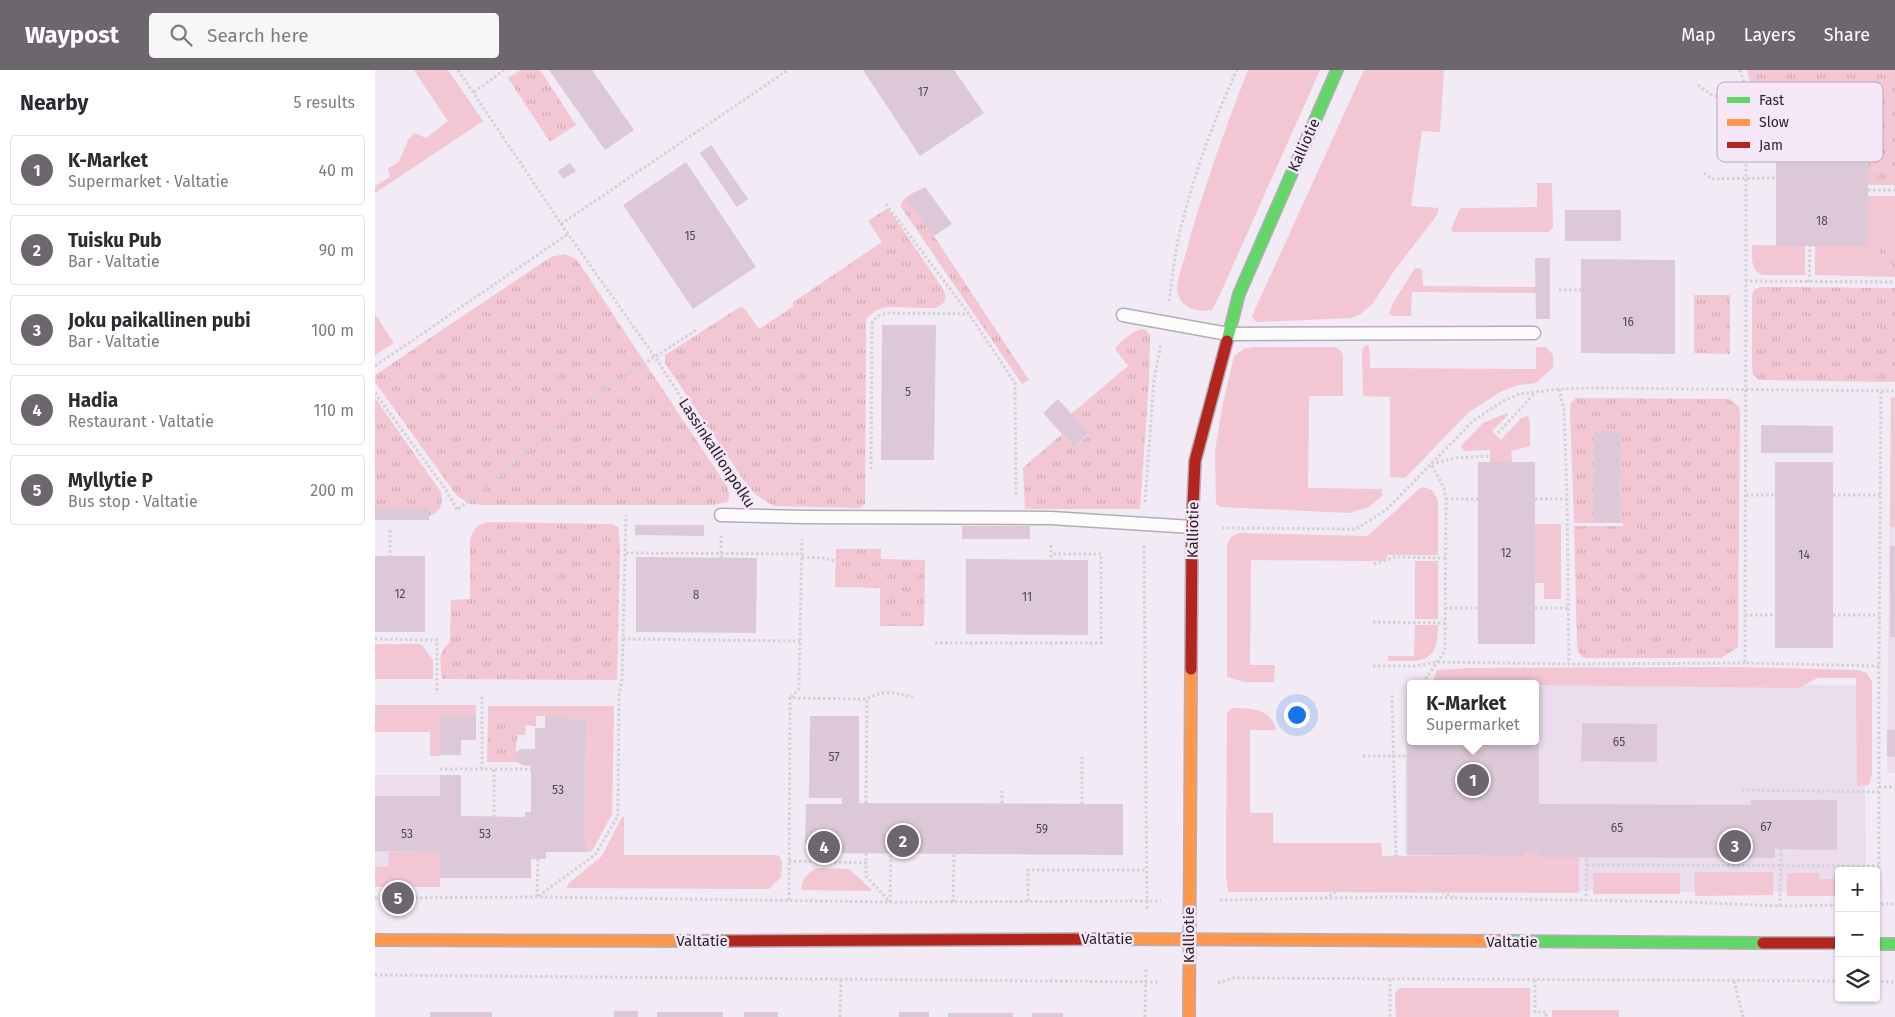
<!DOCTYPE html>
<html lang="en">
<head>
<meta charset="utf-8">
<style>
	body { margin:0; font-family:"Fira Sans",sans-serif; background:#f7f7f7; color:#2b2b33 }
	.controls { position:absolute; right:15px; bottom:15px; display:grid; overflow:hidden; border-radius:5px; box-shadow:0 1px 4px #0004 }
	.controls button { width:45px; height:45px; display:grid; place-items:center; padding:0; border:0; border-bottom:1px solid #e1e1e2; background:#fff; color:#2b2b33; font:25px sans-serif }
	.you { position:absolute; left:921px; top:644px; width:18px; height:18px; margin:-12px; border:4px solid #fff; border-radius:50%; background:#1a73e8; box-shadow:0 0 0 8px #1a73e833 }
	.badge { display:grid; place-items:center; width:32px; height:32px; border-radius:50%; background:#6d666e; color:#fff; font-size:16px; font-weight:700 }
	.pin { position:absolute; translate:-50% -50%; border:2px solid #fff; box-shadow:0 1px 5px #0006 }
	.popup { position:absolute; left:1032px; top:610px; width:132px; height:65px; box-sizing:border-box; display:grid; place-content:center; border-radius:5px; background:#fff; filter:drop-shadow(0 1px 4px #0005); font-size:16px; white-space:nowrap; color:#7c7c81 }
	.popup b { font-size:19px; color:#2b2b33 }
	.popup::after { content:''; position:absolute; left:50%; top:100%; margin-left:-10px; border:10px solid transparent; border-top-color:#fff }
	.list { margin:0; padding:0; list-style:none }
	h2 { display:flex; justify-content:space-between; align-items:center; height:65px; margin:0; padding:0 20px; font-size:21px }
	h2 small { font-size:16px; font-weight:400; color:#7c7c81 }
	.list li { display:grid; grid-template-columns:32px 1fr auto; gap:15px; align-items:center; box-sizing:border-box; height:70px; margin:0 10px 10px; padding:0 10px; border:1px solid #e1e1e2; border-radius:5px }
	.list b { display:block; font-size:19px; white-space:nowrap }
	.list p { margin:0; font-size:16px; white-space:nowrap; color:#7c7c81 }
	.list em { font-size:16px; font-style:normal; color:#7c7c81 }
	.icon { flex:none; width:28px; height:28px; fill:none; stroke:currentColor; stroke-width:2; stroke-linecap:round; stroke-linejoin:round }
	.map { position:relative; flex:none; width:1520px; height:947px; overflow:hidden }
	header { display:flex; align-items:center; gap:30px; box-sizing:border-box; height:70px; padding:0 25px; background:#6d666e; color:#fff }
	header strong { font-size:24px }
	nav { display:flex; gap:28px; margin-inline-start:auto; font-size:18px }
	.search { width:350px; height:45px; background:#f7f7f7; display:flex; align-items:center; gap:12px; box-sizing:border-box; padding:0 18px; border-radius:5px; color:#7c7c81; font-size:19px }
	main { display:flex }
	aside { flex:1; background:#fff }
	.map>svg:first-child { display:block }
</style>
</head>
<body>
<header>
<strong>Waypost</strong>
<div class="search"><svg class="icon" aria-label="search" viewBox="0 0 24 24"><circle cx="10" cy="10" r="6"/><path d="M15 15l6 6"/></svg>Search here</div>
<nav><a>Map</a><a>Layers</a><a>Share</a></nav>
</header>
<main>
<aside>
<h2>Nearby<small>5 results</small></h2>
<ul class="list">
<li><span class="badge">1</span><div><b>K-Market</b><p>Supermarket · Valtatie</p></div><em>40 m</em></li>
<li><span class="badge">2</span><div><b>Tuisku Pub</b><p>Bar · Valtatie</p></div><em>90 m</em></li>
<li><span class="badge">3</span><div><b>Joku paikallinen pubi</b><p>Bar · Valtatie</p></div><em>100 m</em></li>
<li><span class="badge">4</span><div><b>Hadia</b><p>Restaurant · Valtatie</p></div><em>110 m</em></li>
<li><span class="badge">5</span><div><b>Myllytie P</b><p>Bus stop · Valtatie</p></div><em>200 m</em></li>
</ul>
</aside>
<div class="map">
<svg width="1520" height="947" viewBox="0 0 1520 947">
	<defs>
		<pattern id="park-tufts" width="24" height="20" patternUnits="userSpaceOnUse" patternTransform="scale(1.25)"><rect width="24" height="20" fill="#f2c6d3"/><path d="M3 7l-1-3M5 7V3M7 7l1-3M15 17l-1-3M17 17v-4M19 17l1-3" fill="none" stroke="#cfaab5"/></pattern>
	</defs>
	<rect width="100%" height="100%" fill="#f2eaf4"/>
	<!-- built -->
	<path fill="#ebddee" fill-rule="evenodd" d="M1516 327H1520V703H1512Z
		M1031 613 1489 615 1491 801H1464V823L1083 819 1030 784ZM1036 614H1160V671H1036Z
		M0 705H65V782H14V797H0Z"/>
	<!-- grass -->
	<path fill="#f2c6d3" d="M39 0H73L108 51 0 123V116L15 107 13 98 24 92 33 70 39 63 51 68 73 51Z
		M873 0H945L847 220 837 240C826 242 809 240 804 227 799 216 807 198 810 186 827 123 849 61 873 0Z
		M989 0H1069L1065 62 1047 61 1036 136 1064 138 1062 145 1019 201 998 233 986 244 976 248 881 252 877 246Z
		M1162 113H1177L1178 157 1174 162H1079L1076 160 1084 140 1087 138 1162 137Z
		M1493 126H1520V207L1440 205V176H1493Z
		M1377 175 1430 176V205H1387C1375 199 1377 187 1377 175Z
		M1040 198 1047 199 1048 216 1161 217V223L1037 222 1036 246H1017L1014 244 1018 233Z
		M0 244 19 273 0 285Z
		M991 275 994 276 995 298 1161 299V277H1171L1178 285V297L1161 313 1144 315 1127 321 1094 342 1030 408 1015 407V327L988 326 987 280Z
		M877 277H960L966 281 968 285V326H934L933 418 1007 419V426L994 437 974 443 846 437 841 434 840 381 848 333 859 286 869 279Z
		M1516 327 1520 328V457H1515Z
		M1132 343 1133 345 1117 361 1126 370 1146 348 1153 346 1155 352V376L1136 381 1137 392H1115V380L1089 381 1086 376 1108 353Z
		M1048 417 1057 420 1063 430V485H1012L1011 491 876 490 875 595H900L899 612H870L852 607V475L856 467 864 463 993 466 1044 419Z
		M1160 454H1186V529H1169V513H1160Z
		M1040 491H1063V549H1040Z
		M1040 555H1063C1063 595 1047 591 1013 591V586H1039Z
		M0 574H46L58 590V609H0Z
		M1369 597 1483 600 1492 603 1497 612V704L1494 715 1482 716 1481 608H1442L1423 618 1057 614 1062 600 1095 598Z
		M0 635H101V646H65V686H55V662H0Z
		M113 636H239L237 744 217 781 210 782 211 650 192 649V646H113Z
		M857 638C875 638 896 638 901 660H875V743H898V773H1006L1007 786H1149V781H1163L1164 787H1204V823L853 822 851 803 852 643Z
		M247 747H249V785H401L404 786 407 793 406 807 394 819 192 818 194 813 227 786Z
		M14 782H65V817H0V797H13Z
		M441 798 474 799 496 819 495 821 426 820C427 809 432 804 441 798Z
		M1320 802H1398V825L1320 826Z
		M1218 803H1305V824H1218Z
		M1412 803H1444V809H1459V803H1464V826H1412Z
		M1024 918H1155V947H1021L1020 924Z
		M1177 940H1244V947H1177Z"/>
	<!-- park -->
	<path fill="url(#park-tufts)" d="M146 0H165L201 55 175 72 133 8Z
		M1372 0H1520V115H1493V81H1436L1435 32 1432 29 1381 27 1378 25Z
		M550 117 533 129 559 166 654 310 647 314 526 137C526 126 541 122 550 117Z
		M513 138 568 219C573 229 570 235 559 238L512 237C502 239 496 242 491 250L490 434 485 438 399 436 381 425 368 409 290 293V285L365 237 369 238 384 259 419 236 417 233 507 172 493 151Z
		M1504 173H1520V204H1504Z
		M190 184 202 190 351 415C354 421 356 426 352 432L338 435H110L95 434 82 426 0 312V305L176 187Z
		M1387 217 1520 218V312L1384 310 1378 305 1377 298V227C1378 220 1380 218 1387 217Z
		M1319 225H1355V284L1319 283Z
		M766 259 771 260 775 265 774 311 765 439H650L648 398 687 364 699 377 714 364 696 344 753 296 740 279C746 270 756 263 766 259Z
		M0 328 66 422C68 434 66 442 54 446V438H0Z
		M1201 328 1354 329 1363 336 1365 341 1363 577 1346 588H1211C1204 586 1203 582 1202 576L1199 456H1248V453H1245L1246 361 1219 362 1218 453H1199L1195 339 1196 333Z
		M113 452 237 454 243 457 245 475 242 610 67 609C66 600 64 590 67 582 69 577 73 576 75 571L76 530 95 529V470C98 459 102 455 113 452Z
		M461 479H506V489L550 490 549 556H505V518L460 517Z
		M113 646H161V656L151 655 150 665H142C142 674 139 684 142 692H112Z"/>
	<!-- building -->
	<path fill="#dcc8d7" d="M174 0H217L259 60 230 80Z
		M488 0H579L609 43 545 86Z
		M336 75 373 129 362 137 325 83Z
		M1401 81H1493V176H1401Z
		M311 92 381 197 318 239 248 135Z
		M195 93 201 101 188 109 183 101Z
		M550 117 577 154 559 166 532 129Z
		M1190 140H1246V171H1190Z
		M1160 188H1175V249H1161Z
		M1206 189 1300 190V284L1206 283Z
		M507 255H561L559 390H506Z
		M683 329 714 363 699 377 668 343Z
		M1386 355 1458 356V383H1386Z
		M1219 361H1246L1245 453H1218Z
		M1103 392H1160V574H1103Z
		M1400 392H1458V578H1400Z
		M0 438H54V450H0Z
		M260 455H329V466L260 465Z
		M587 456H655V469H587Z
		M1515 476H1520V567H1515Z
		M0 486H50V562H0Z
		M261 487 382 488 381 563 261 562Z
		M591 489 713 490V565L591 564Z
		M65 646H101V670H86V685H65Z
		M170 646H192V649H211L210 782H171V789H156V808H65V782L0 781V726H65V705H86V746L150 747V742H156V696L147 695 142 692 140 686 142 681 147 679H160V658H170Z
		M435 646H484V733L748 734V785L440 783V774H430L431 734H467V728H434Z
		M1207 653 1282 654V692L1206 691Z
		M1512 660H1520V687L1512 686Z
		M1032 666H1036V671H1160V667H1164V734L1376 735V730H1462V780L1400 779V788L1163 787V781H1149V786L1032 785Z
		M239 941H263V947H239Z
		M55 942H117V947H55Z
		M282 942H348V947H282Z
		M369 942H403V947H369Z
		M524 942H554V947H524Z
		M573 943H638V947H573Z
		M657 943H688V947H657Z"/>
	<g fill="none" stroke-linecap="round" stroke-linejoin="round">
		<!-- lane casing -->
		<g stroke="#b3adb5" stroke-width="15">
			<path id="lane" d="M748 245 853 264 1159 263
				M346 445 428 447 676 448 817 457"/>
		</g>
		<!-- fast casing -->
		<g stroke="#b3adb5" stroke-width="14">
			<path id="fast" d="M852 271 864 224 962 0
				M1132 871 1388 873
				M1501 874H1520"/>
		</g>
		<!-- slow casing -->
		<g stroke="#b3adb5" stroke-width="14">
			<path id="slow" d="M732 869 1132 871
				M0 870 341 871
				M814 947 816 599"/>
		</g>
		<!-- jam casing -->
		<g stroke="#b3adb5" stroke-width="14">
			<path id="jam" d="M816 599 817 457 820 391 852 271
				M341 871 732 869
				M1388 873H1464"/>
		</g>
		<!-- path -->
		<path stroke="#d4d1d5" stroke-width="3" stroke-dasharray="2.5 2.5" stroke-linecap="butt" d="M83 0 193 164 280 287 368 424
			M1365 0 1371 18V211
			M1323 15 1338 26 1371 28
			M99 22 129 0
			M1329 103 1337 109 1401 108
			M1493 120H1520
			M511 134 594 244 640 313 641 426
			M186 154 413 0
			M1434 212 1435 176
			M1184 220H1206
			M794 231C797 211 799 190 803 170 816 112 837 54 862 0
			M0 296 193 164
			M1184 319 1189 340 1192 429 1194 594
			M0 323 71 420 82 440 217 327 323 259
			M1123 363 1160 323
			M496 399 497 254C501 246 505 245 512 243L594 244
			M1371 425H1400
			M1458 425H1505
			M1071 429H1103
			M1160 429H1192
			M770 432 779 310 786 274
			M847 458 981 459 1011 440 1098 351 1128 331 1144 324 1184 319 1225 318 1520 321
			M15 460V486
			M676 475V490
			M769 476 772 839
			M251 483 427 484
			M427 487 448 488 463 492
			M346 488V466
			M999 494 1020 487 1070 488
			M1070 538H1103
			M1160 538H1193
			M1370 545H1400
			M1458 545H1504
			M998 552 1070 553
			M0 569 62 570V624
			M248 569 425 571
			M560 573H726V484H676
			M998 596H1042L1062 592 1194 594 1370 593
			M1504 596 1370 593 1371 211 1520 212
			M1051 614V608L1070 581 1071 429 1069 418 1056 394 1081 388 1113 386
			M416 627 424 619 427 469
			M988 686H1032
			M65 699H156
			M107 699V624
			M1504 717H1520
			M1367 720 1504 722
			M491 733 492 629
			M627 733V719
			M707 734V684
			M119 747V699
			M491 783V793
			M1021 785 1048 812 1080 828
			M1360 788V795
			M163 789 162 827 220 785 243 746 244 625 247 610 251 445
			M414 791 491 793V806L515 832
			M1212 795 1504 796
			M0 828 162 827 515 832 786 831
			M950 828 1021 785 1017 624
			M414 830 415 628 492 629C509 619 520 623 538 627
			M845 830 1020 827 1312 832 1405 836 1464 835
			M653 831V800H772
			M1211 831 1212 787
			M515 832 516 783
			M578 832 579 783
			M1501 834H1520
			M1504 834V596L1506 322
			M1405 836 1406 779
			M0 905 784 912
			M1015 909V947
			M1160 910V942H1171V947
			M1359 911 1368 947
			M1501 911 1520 912
			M843 913 858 908 1464 911
			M465 947 466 908
			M770 947 771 898"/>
		<!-- lane -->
		<use href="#lane" stroke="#fdfcfd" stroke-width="12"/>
		<!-- fast -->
		<use href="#fast" stroke="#63d668" stroke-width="11"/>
		<!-- slow -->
		<use href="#slow" stroke="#ff974d" stroke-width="11"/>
		<!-- jam -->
		<use href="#jam" stroke="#b3261e" stroke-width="11"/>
	</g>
	<g text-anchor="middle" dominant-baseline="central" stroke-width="5" stroke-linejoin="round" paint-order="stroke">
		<!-- number labels -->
		<g font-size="12" fill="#534952">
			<text x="548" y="22">17</text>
			<text x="1447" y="151">18</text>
			<text x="315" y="166">15</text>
			<text x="1253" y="252">16</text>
			<text x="533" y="322">5</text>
			<text x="1131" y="483">12</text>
			<text x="1429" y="485">14</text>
			<text x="25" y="524">12</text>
			<text x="321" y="525">8</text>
			<text x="652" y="527">11</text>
			<text x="1244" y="672">65</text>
			<text x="459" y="687">57</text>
			<text x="183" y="720">53</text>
			<text x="1391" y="757">67</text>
			<text x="1242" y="758">65</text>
			<text x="667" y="759">59</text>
			<text x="32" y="764">53</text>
			<text x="110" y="764">53</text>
		</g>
		<!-- street labels -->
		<g font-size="15" fill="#251f26" stroke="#f5e6f8">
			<text transform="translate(929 75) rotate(-66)">Kalliotie</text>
			<text transform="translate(342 383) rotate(57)">Lassinkallionpolku</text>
			<text transform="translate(818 460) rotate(-89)">Kalliotie</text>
			<text transform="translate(814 865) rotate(-90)">Kalliotie</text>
			<text x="732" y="869">Valtatie</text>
			<text x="327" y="871">Valtatie</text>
			<text x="1137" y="872">Valtatie</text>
		</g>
	</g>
	<!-- legend -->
	<rect x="1342" y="12" width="166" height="80" rx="8" fill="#f5e6f8" stroke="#b7aab9" stroke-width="1"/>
	<rect x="1352" y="27" width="23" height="6" fill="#63d668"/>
	<rect x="1352" y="49" width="23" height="7" fill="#ff974d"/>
	<rect x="1352" y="72" width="23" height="6" fill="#b3261e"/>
	<g font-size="14" fill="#251f26">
		<text x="1384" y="35">Fast</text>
		<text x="1384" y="57">Slow</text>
		<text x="1384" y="80">Jam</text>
	</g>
</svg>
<div class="controls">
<button>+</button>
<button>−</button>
<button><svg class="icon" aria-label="layers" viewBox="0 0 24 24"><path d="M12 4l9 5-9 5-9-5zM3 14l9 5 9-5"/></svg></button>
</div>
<div class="you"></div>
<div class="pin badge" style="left:1098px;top:710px">1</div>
<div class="popup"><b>K-Market</b>Supermarket</div>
<div class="pin badge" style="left:528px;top:771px">2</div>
<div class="pin badge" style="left:1360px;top:776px">3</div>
<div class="pin badge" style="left:449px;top:777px">4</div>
<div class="pin badge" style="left:23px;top:828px">5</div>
</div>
</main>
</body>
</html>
